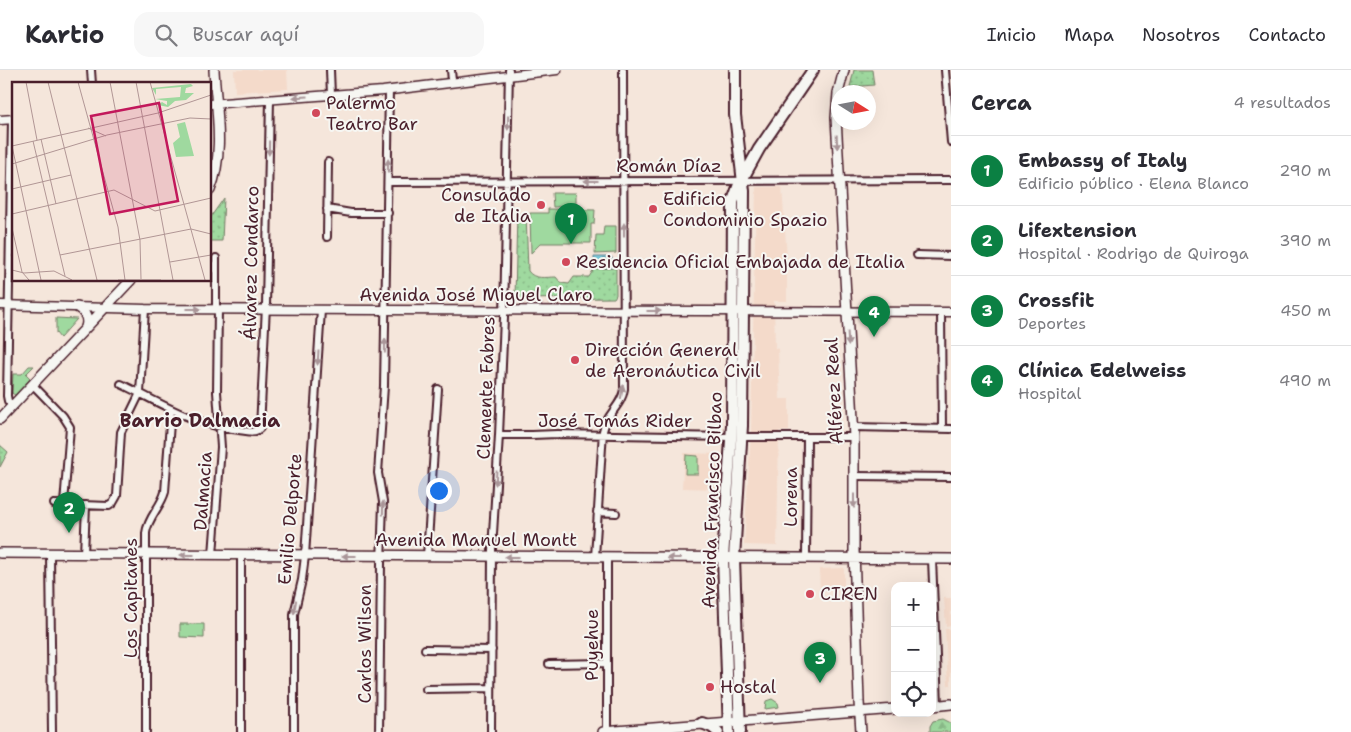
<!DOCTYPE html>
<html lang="es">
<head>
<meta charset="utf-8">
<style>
	body { margin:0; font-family:"Shantell Sans",sans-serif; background:#f7f7f7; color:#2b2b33 }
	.controls { position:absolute; right:15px; bottom:15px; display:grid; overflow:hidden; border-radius:10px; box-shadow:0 5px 20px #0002 }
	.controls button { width:45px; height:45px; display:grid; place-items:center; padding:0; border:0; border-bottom:1px solid #e1e1e2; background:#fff; color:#2b2b33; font:25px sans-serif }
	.compass { position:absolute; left:831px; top:15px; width:45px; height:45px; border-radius:50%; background:#fff; box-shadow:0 5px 20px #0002; rotate:101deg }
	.you { position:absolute; left:438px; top:420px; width:18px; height:18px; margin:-12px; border:4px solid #fff; border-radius:50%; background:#1a73e8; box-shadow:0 0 0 8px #1a73e833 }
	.badge { display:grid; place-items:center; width:32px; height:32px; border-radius:50%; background:#0b8043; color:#fff; font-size:16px; font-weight:700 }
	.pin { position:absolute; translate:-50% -41px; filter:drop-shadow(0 1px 2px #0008) }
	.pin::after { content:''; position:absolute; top:26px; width:18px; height:15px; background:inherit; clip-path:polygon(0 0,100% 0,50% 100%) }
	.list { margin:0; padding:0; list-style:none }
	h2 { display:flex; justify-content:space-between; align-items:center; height:65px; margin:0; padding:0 20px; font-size:21px }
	h2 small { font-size:16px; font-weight:400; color:#7c7c81 }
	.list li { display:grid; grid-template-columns:32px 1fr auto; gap:15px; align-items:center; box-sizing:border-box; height:70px; padding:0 20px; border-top:1px solid #e1e1e2 }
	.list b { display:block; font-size:19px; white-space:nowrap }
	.list p { margin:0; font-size:16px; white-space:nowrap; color:#7c7c81 }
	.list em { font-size:16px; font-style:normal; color:#7c7c81 }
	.icon { flex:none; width:28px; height:28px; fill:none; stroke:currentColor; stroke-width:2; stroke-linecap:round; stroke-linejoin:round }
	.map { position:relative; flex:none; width:951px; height:662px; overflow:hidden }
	header { display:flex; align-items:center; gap:30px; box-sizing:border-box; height:70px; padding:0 25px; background:#fff; border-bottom:1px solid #e1e1e2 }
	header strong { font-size:24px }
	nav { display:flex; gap:28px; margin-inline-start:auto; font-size:18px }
	.search { width:350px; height:45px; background:#f7f7f7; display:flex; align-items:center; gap:12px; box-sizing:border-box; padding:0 18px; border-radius:15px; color:#7c7c81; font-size:19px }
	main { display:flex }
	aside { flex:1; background:#fff }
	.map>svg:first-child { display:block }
</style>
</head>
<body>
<header>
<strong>Kartio</strong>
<div class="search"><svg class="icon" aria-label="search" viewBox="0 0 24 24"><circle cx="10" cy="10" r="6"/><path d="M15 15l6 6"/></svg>Buscar aquí</div>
<nav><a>Inicio</a><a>Mapa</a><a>Nosotros</a><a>Contacto</a></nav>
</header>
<main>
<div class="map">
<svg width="951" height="662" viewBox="0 0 951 662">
	<defs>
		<pattern id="forest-firs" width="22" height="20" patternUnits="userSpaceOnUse" patternTransform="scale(1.25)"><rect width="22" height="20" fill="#9fd99f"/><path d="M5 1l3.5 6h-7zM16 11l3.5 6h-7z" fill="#8aba89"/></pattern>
		<pattern id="park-dots" width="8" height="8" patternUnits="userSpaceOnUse" patternTransform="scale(1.25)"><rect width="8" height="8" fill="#9fd99f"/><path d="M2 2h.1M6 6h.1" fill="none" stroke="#8aba89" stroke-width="1.8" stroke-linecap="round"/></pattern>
		<pattern id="water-waves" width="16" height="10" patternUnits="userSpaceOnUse" patternTransform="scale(1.25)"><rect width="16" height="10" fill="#79c7d7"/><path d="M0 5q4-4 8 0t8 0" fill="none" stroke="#6aaab9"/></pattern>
	</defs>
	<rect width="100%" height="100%" fill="#f5e6db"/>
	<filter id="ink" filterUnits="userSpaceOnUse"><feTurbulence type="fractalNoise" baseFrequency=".02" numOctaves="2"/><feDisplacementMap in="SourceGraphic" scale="10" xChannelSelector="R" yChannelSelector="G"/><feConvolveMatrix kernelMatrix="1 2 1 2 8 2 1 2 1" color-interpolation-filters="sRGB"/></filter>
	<g filter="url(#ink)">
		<!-- built -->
		<path fill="#f4daca" d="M234 0H287L288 19 235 22Z
			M756 117H782L787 188V231H774L775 278 778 279 780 329H789V361H779L777 476 744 475 751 363Z
			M684 383 720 384 718 419 682 418Z
			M844 498V519L820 520 819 499Z
			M944 528H951V556L946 557Z
			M945 559H951V615H948Z"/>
		<!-- green -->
		<path fill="#9fd99f" stroke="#747c65" d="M552 123H576V136L553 137Z
			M548 139 595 140 594 154H591V173H541L531 183 530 143H548Z
			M604 156H616V183L595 184 596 165H603Z
			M56 248 76 249H77L60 268 56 263Z
			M29 296H34L26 304 32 310 16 326 12 323 13 304H22Z
			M686 385 698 386V404H685Z
			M180 554H204V568L180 567Z
			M772 629 778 633 779 637 765 639 766 631Z"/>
		<!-- forest -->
		<path fill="url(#forest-firs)" stroke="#747c65" d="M943 649 951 653V662H930V656L933 651Z"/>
		<!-- park -->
		<path fill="url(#park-dots)" stroke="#747c65" d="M854 0H872L874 15 850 17Z
			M224 128 222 171H210V148Z
			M526 143 528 201C534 210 546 207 556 207L561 213 569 214 574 207H589L594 199 616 198V225L614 228 517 229 515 227 517 144Z
			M0 375 8 382 0 397Z"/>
		<!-- water -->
		<path fill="url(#water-waves)" stroke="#668492" d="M594 187H612V197L594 198Z"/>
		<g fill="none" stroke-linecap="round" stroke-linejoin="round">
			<!-- minor casing -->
			<g stroke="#4a1f2b" stroke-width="10">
				<path id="minor" d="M91 0 92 14
					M330 0 331 25
					M451 0 452 11
					M945 0 951 72
					M12 49 7 326 8 331 13 335
					M388 112 951 110
					M327 139 351 143H388
					M327 167 328 92
					M917 185 951 186
					M216 239V188
					M941 242 942 359
					M121 314C161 333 193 355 239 360 246 361 255 364 260 358L266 236 270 29
					M33 315 63 346 70 357 64 434
					M853 357 951 359
					M499 365H532L557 364 731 367
					M741 367H854
					M854 406 951 407
					M54 434 109 436 113 433 117 426 121 362 140 323 145 239
					M597 442 616 443
					M50 484 52 662
					M84 484 86 435
					M213 485 221 377 217 322 218 239
					M427 486 438 319
					M595 487 603 361C606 344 622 336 624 319L623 0
					M607 487V662
					M806 488 807 367
					M932 489 938 635
					M425 579 492 580
					M549 594 607 593
					M426 619 491 618
					M146 662V463C148 447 161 437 165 422L171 339
					M241 662V486
					M294 662V544L302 510 305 486 321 240
					M379 662 381 494 383 432 378 403 384 316 389 20
					M491 662 492 480 499 365 504 248 509 0"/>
			</g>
			<!-- tertiary casing -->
			<g stroke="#4a1f2b" stroke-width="11">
				<path id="tertiary" d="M210 34 383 21 557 0
					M0 50 14 49
					M0 235 145 239 951 242"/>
			</g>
			<!-- secondary casing -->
			<g stroke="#4a1f2b" stroke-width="12">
				<path id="secondary" d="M844 0 838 23 836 48 854 367V480L859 632 861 662
					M210 120C225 83 216 38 214 0
					M77 237C85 242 89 248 86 257
					M0 349 131 210
					M0 483 951 489
					M932 636 951 634
					M603 662 895 639"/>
			</g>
			<!-- primary casing -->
			<g stroke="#4a1f2b" stroke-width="14">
				<path id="primary" d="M735 0V45L744 121 742 356 734 488 740 662
					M702 653 712 657 718 662
					M729 662 723 488 732 355 733 131 738 117 759 79 813 0"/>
			</g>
			<!-- minor -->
			<use href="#minor" stroke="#f6f6f2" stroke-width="6"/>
			<!-- tertiary -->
			<use href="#tertiary" stroke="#f6f6f2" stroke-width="8"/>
			<!-- secondary -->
			<use href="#secondary" stroke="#f6f6f2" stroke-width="9"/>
			<!-- primary -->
			<use href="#primary" stroke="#f6f6f2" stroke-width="10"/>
		</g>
		<!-- one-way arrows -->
		<defs><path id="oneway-solid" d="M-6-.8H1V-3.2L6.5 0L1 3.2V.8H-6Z" transform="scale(1.25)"/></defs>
		<g fill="#a99598">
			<use href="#oneway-solid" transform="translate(300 27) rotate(176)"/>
			<use href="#oneway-solid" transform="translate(508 53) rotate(91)"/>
			<use href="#oneway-solid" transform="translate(837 72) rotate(87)"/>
			<use href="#oneway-solid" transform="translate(269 78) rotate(91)"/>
			<use href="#oneway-solid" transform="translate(388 96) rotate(-89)"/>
			<use href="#oneway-solid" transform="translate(591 111) rotate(180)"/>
			<use href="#oneway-solid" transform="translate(624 160) rotate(-90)"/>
			<use href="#oneway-solid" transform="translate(194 239)"/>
			<use href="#oneway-solid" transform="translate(654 241)"/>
			<use href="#oneway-solid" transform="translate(848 269) rotate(87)"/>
			<use href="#oneway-solid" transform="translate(385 276) rotate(-89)"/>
			<use href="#oneway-solid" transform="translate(318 288) rotate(94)"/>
			<use href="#oneway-solid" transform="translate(622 322) rotate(-80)"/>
			<use href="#oneway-solid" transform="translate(496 408) rotate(94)"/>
			<use href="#oneway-solid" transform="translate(854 431) rotate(90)"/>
			<use href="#oneway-solid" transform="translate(383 438) rotate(-89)"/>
			<use href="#oneway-solid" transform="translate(187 485) rotate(-180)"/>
			<use href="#oneway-solid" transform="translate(349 486) rotate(-180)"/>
			<use href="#oneway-solid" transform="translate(512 487) rotate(-180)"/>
			<use href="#oneway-solid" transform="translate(674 488) rotate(-180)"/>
			<use href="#oneway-solid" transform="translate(295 537) rotate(99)"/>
		</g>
	</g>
	<!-- markers -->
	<g fill="#d1495b" stroke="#f6f6f2" stroke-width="2">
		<circle cx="316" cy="43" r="5"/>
		<circle cx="541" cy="135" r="5"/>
		<circle cx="653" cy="139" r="5"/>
		<circle cx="566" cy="192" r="5"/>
		<circle cx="575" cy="290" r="5"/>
		<circle cx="810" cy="524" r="5"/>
		<circle cx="710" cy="617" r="5"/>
	</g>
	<g text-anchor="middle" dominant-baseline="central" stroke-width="4" stroke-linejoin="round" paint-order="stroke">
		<!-- poi labels -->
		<g font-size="18" fill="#4a1f2b" stroke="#f6f6f2" text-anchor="start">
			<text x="326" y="33">Palermo<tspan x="326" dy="21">Teatro Bar</tspan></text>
			<text x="531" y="125" text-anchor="end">Consulado<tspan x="531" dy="21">de Italia</tspan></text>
			<text x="663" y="129">Edificio<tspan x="663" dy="21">Condominio Spazio</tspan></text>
			<text x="576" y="192">Residencia Oficial Embajada de Italia</text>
			<text x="585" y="280">Dirección General<tspan x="585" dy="21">de Aeronáutica Civil</tspan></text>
			<text x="820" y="524">CIREN</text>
			<text x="720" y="617">Hostal</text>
		</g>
		<!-- street labels -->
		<g font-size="18" fill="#4a1f2b" stroke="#f6f6f2">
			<text x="669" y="96">Román Díaz</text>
			<text transform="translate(251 193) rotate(-89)">Álvarez Condarco</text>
			<text x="476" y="225">Avenida José Miguel Claro</text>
			<text transform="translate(486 318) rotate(-88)">Clemente Fabres</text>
			<text transform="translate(834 321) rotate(-93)">Alférez Real</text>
			<text x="615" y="351">José Tomás Rider</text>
			<text transform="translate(203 421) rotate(-86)">Dalmacia</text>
			<text transform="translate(791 427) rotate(-90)">Lorena</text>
			<text transform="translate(712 430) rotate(-88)">Avenida Francisco Bilbao</text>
			<text transform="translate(290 449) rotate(-85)">Emilio Delporte</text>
			<text x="476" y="470">Avenida Manuel Montt</text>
			<text transform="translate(131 528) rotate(-90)">Los Capitanes</text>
			<text transform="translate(365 574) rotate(-90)">Carlos Wilson</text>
			<text transform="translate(592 575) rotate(-90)">Puyehue</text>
		</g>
		<!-- neighbourhood labels -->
		<g font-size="19" font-weight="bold" fill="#4a1f2b" stroke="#f6f6f2">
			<text x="200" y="350">Barrio Dalmacia</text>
		</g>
	</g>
	<!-- overview -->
	<g transform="translate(12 12)">
		<rect width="199" height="199" fill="#f5e6db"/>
		<path d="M179 2 181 4 174 6 173 11H182L174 18 163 19 156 25 146 23 150 20 155 23V19L143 17 168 15 169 5 144 7V13L140 6Z" fill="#9fd99f"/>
		<path d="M173 40 182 74 164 75 161 61 168 55 165 42Z" fill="#9fd99f"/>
		<path fill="none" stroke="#b19695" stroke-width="1" d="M14 0 25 58M36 0 85 198M66 0 106 145 113 198M98 0 128 158 129 197M124 0 161 198M138 0 193 198M76 46 94 54M29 57 44 122M21 59 53 194M0 64 29 198M0 64 146 31 199 13M0 82 95 53 178 36 199 37M0 107 59 93M0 132 102 108 143 129 199 116M0 146 10 190 17 198M48 173 179 147 199 152M158 180 199 173M0 188 12 191 42 189 60 198M106 198H149"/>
		<path fill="#c2185b" fill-opacity="0.15" stroke="#c2185b" stroke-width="2.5" d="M147 21 166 119 98 132 79 34Z"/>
		<rect width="199" height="199" fill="none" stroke="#4a1f2b" stroke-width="2.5"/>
	</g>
</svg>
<div class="controls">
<button>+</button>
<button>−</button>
<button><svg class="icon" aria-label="locate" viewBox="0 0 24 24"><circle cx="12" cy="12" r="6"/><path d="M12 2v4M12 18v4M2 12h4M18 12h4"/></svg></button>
</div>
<svg class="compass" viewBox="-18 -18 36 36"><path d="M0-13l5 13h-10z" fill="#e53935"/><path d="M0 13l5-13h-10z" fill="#7c7c81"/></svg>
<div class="you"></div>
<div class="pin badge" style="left:571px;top:174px">1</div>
<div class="pin badge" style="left:69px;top:463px">2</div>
<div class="pin badge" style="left:820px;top:613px">3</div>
<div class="pin badge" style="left:874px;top:267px">4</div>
</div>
<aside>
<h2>Cerca<small>4 resultados</small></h2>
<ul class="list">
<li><span class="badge">1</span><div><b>Embassy of Italy</b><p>Edificio público · Elena Blanco</p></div><em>290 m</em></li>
<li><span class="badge">2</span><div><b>Lifextension</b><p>Hospital · Rodrigo de Quiroga</p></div><em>390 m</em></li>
<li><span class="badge">3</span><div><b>Crossfit</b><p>Deportes</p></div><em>450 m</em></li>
<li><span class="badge">4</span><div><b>Clínica Edelweiss</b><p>Hospital</p></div><em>490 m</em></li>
</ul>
</aside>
</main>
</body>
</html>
